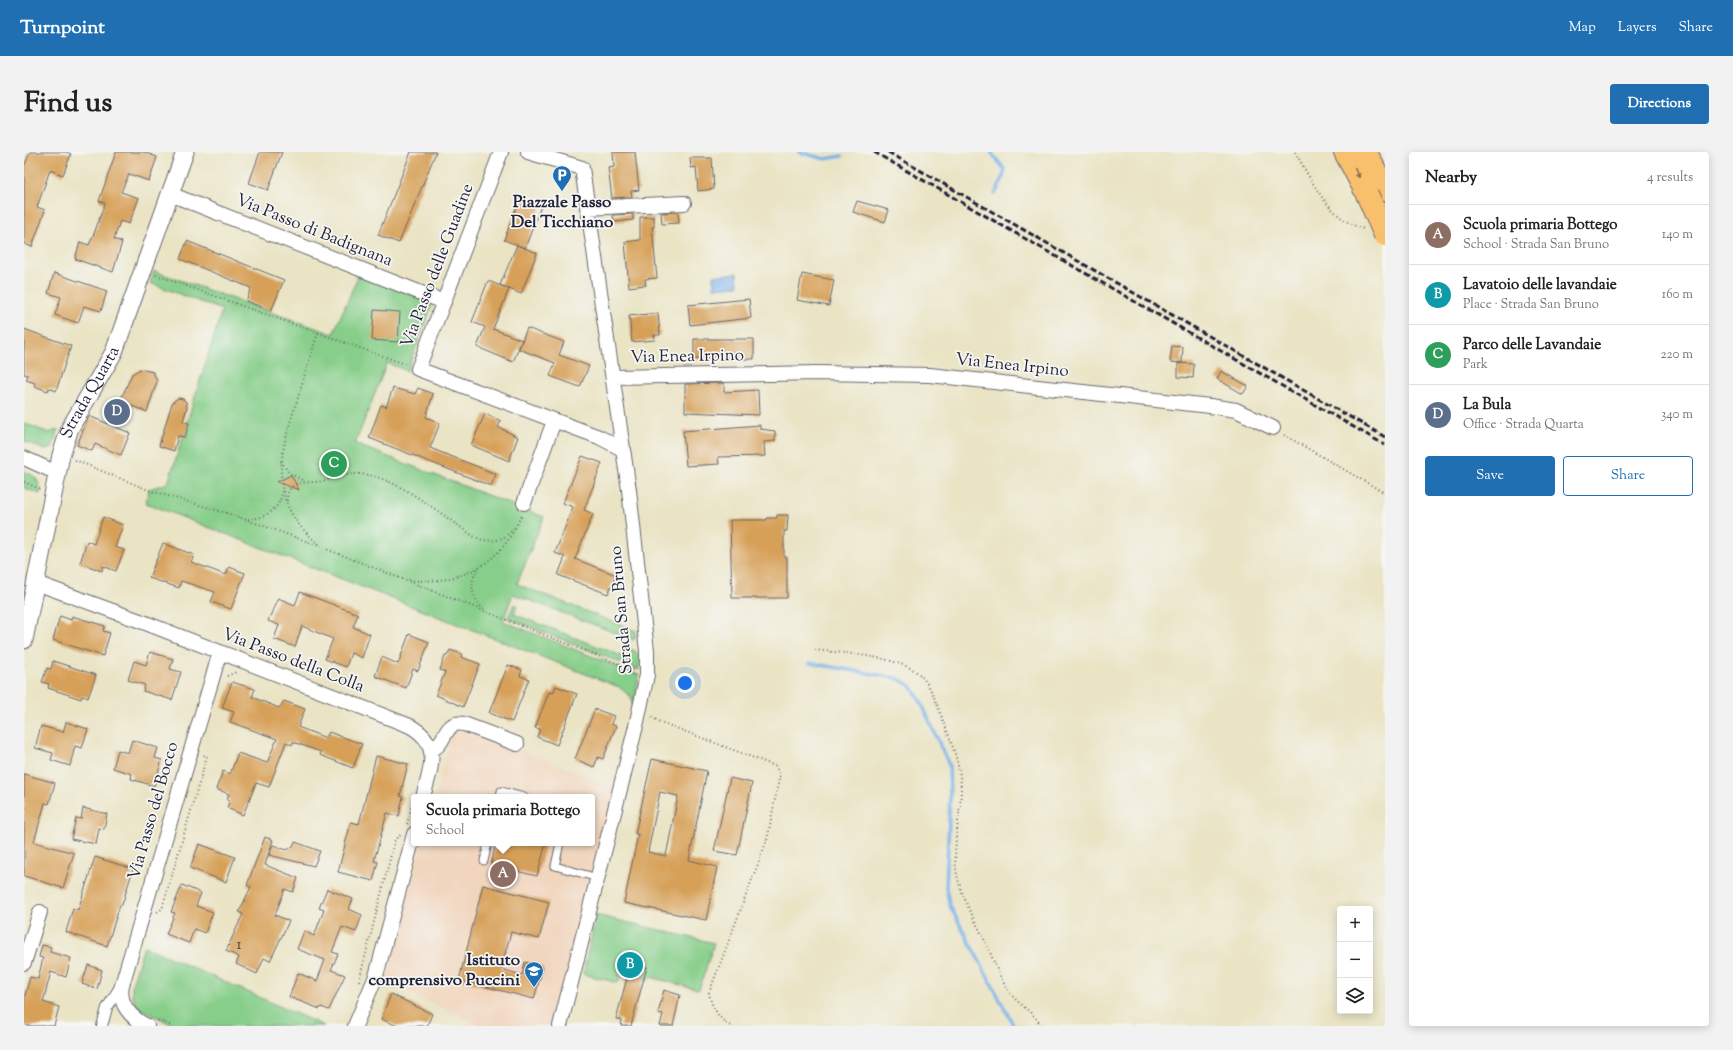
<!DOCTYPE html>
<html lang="en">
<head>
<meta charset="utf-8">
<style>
	body { margin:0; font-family:"Sorts Mill Goudy",serif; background:#f2f2f2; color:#222 }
	.controls { position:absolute; right:12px; bottom:12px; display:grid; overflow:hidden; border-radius:4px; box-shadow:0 2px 10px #0003 }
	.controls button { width:36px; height:36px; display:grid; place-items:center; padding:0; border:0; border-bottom:1px solid #e0e0e0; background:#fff; color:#222; font:20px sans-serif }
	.you { position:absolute; left:661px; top:531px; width:14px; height:14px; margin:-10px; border:3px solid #fff; border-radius:50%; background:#1a73e8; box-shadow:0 0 0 6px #1a73e833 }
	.badge { display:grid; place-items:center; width:26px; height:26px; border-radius:50%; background:#1f6fb2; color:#fff; font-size:13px; font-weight:700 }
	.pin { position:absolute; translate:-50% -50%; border:2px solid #fff; box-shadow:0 1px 4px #0006 }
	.popup { position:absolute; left:387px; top:642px; width:184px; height:52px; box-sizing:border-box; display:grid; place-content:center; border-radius:4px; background:#fff; filter:drop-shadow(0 1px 3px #0005); font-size:13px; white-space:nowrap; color:#767676 }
	.popup b { font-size:15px; color:#222 }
	.popup::after { content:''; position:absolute; left:50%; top:100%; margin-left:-8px; border:8px solid transparent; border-top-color:#fff }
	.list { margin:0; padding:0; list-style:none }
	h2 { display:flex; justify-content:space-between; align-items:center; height:52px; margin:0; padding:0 16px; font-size:17px }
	h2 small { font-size:13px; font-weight:400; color:#767676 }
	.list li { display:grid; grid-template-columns:26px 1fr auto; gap:12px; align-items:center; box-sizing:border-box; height:60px; padding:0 16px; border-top:1px solid #e0e0e0 }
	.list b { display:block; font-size:15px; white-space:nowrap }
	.list p { margin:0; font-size:13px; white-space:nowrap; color:#767676 }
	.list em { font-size:13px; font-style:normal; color:#767676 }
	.actions { display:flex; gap:8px; padding:12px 16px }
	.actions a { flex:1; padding:9px 0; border:1px solid #1f6fb2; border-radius:4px; text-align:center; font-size:14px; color:#1f6fb2 }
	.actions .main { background:#1f6fb2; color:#fff }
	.icon { flex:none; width:22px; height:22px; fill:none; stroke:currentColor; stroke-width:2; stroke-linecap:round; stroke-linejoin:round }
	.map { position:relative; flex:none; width:1361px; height:874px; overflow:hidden; border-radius:4px }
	header { display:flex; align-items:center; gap:24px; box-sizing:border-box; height:56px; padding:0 20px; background:#1f6fb2; color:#fff }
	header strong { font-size:19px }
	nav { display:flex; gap:22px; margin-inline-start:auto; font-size:14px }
	.intro { display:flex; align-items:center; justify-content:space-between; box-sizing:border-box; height:96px; padding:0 24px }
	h1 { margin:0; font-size:28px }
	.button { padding:10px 18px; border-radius:4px; background:#1f6fb2; color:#fff; font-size:14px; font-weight:700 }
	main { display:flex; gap:24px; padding:0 24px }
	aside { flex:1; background:#fff; border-radius:4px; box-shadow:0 2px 10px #0003 }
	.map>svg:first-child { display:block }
</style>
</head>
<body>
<header>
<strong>Turnpoint</strong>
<nav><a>Map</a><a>Layers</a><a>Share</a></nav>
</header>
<div class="intro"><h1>Find us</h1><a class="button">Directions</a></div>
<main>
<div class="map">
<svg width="1361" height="874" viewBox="0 0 1361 874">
	<rect width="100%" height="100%" fill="#f6f6f2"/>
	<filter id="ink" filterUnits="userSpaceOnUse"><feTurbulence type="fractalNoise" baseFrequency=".025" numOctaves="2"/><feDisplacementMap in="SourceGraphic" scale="8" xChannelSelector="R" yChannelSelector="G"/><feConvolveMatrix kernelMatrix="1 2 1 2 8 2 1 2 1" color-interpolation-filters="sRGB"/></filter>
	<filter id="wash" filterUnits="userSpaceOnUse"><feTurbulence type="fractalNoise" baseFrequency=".012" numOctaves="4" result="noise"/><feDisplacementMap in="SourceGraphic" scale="16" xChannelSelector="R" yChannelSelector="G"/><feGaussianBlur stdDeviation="0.9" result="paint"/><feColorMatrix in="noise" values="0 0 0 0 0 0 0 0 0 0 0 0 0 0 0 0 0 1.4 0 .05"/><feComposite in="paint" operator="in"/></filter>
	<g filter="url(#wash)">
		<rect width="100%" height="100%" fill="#eae4c5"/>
		<!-- built -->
		<path fill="#f1d5bd" d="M442 577 590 635 530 874H457L362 830 398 691H568V645H410L428 580Z"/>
		<!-- green -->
		<path fill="#86ce89" stroke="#547862" d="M130 119 309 182 335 122 409 150 383 219 363 211 331 292 520 365 493 432 612 479 610 488 489 442 479 469 615 523 609 558 607 545 595 535 122 351 125 337 144 331 159 284 161 285 165 271 163 270 198 158 126 131Z
			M0 271 25 281 34 277 28 296 21 298 0 289Z
			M0 319C12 324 16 328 16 342L0 336Z
			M490 452 493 453 490 462 603 506 606 497C618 501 616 506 615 518L484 466Z
			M572 763 690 791 675 838 626 825 624 829 597 821 594 831 559 822Z
			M120 794 300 874H151L119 858 113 854 108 845V832Z"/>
		<!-- water -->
		<path fill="#7bb3ea" stroke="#4e6a92" d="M713 121 714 134 690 136 689 124Z"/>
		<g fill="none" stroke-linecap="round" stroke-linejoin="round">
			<!-- stream -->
			<path stroke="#7bb3ea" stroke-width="3.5" d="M775 0 801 7 818 4
				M967 0 981 18 978 28 971 42
				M785 511 873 526 887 534 897 550 925 613 926 644 922 736 926 754 990 874"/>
		</g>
		<g id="blocks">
			<!-- building -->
			<path fill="#d7a059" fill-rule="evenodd" d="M6 0H42L47 2 39 23 26 18 13 55 21 58 8 95 0 92V15Z
				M92 0H120L133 5 125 29 105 22 97 40 115 46 105 72 96 69 90 87 98 90 89 120 51 107 56 90 65 93 71 79 81 51 75 49Z
				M236 0H258L244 38 225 31Z
				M387 0H412L375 91 354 83Z
				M589 0H611L615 38 607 39 608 45 588 46 584 16 590 15Z
				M666 6H688L690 37 674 39 672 15 667 16Z
				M496 46 517 54 501 96 480 88Z
				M833 49 865 58 861 70 829 60Z
				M654 60 655 71 638 72 637 61Z
				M609 62V68L590 70 589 63Z
				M616 65H630V75H628L633 126 621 127 622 133 605 135 601 90 616 88Z
				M163 89 260 128 247 159 222 149 227 136 156 107Z
				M493 93 513 101 497 142 476 133Z
				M30 121 83 139 77 159 60 154 54 171 31 163 37 145 24 141Z
				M778 122 810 128 805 154 773 148Z
				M464 129 485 137 469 177 498 188 489 210 453 195 461 175 448 170Z
				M725 147 727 166 666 173 664 153Z
				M350 158 376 160 374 190 348 188Z
				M634 161 636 183H630L631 188 608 190 605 164Z
				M503 176 540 190 535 203 565 214 556 235 526 224 531 211 495 197Z
				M0 177 47 194 32 239 25 236 24 239 10 234 11 231 2 228 4 223 0 222Z
				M670 187H730V207H670Z
				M1148 194 1159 195 1158 211 1146 210Z
				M1154 211 1170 212 1169 226 1154 225Z
				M116 217 129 220 133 229 123 260 96 249 108 222Z
				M1197 219 1224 234 1219 242 1193 227Z
				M700 231V240L734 238 735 263 661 260V232Z
				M369 236 391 242 394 236 409 242 402 265 416 271 406 296 472 322 467 334 345 286 357 253 362 255Z
				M154 246 159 247 162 250 163 255 159 269 165 271 161 285 154 284 150 299 135 294 148 251Z
				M461 262 477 269 474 275 494 285 485 309 447 293Z
				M65 264 106 281 97 303 71 292 68 299 53 293Z
				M736 273V277L751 279V289L740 290 741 304 694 305 695 312 662 314 659 279Z
				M558 304 578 311 560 358 569 362 551 407 592 423 584 442 534 423 541 405 531 401 549 355 539 351Z
				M267 323 275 338 253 330Z
				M753 363H764L763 379H760V405H763V446H708L706 368H743V366H753Z
				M79 365 99 373 91 395 100 398 92 419 79 414 78 419 56 411 63 389 70 392Z
				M139 391 170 403 167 410 202 423 205 415 221 421 207 457 187 450 191 440 157 429 155 436 125 426Z
				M276 440 334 462 329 475 346 482 338 506 327 501 322 515 301 507 309 487 278 474 271 495 250 487 255 473 244 469 254 446 271 453Z
				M36 464 47 468 48 464 81 474 79 479 86 481 79 504 29 488Z
				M385 482 405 490 394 519 389 517 382 536 351 524 358 505 374 512Z
				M426 498 438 502 437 505 456 512 439 555 412 543 421 520 416 518 421 504H423Z
				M126 500 149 507 146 517 157 520 148 548 119 539 121 533 104 528 110 509 122 513Z
				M29 509 72 523 64 546 58 544 57 547 24 536 25 532 18 530 23 516 27 517Z
				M484 513 498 518 496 524 505 527 488 570 465 561Z
				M208 530 231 537 228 545 255 556 260 549 281 557 274 575 302 586 305 580 338 592 329 616 296 603 297 600 269 590 268 593 262 590 245 635 232 631 219 663 203 656 206 648 203 647 205 642 192 637 199 619 206 622 214 601 243 611 253 587 206 570 210 560 198 556Z
				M532 534 553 542 533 593 513 585 516 577 511 576 525 540 529 541Z
				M571 557 590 564 587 572 592 574 579 607 574 605 570 615 551 607Z
				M42 570 64 577 58 596 51 594 46 614 27 608 29 601 11 596 17 574 39 580Z
				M108 588 134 596 131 606 138 608 130 634 107 627 108 622 89 616 94 598 104 601Z
				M352 604 384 612 376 644 379 645 375 664 363 661 350 709 354 710 349 729 314 720 327 670 335 672Z
				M628 607 683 619 665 708 693 715 682 768 600 751 614 682H611ZM636 640 654 644 642 704 624 700Z
				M0 622 31 631 25 652 21 651 10 690 50 701 39 736 0 724Z
				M706 626 728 631 713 703 690 699Z
				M59 656 83 662 80 677 75 676 72 692 47 687 52 666 57 667Z
				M241 685 249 688 241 713 274 726 269 740 261 737 251 763 265 769 246 809 240 806 233 822 212 812 215 805 202 799 219 762 215 760 227 735 223 733Z
				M271 690 296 699 290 714 245 703 249 693 263 698 269 694Z
				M472 691H522L513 724 467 713Z
				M175 692 211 705 202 730 166 716Z
				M71 705 109 717 98 753H96L83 794 42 780 49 756 54 758Z
				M158 733 177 741 172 754 189 760 181 781 170 777 165 791 142 782 151 761 147 760Z
				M459 733 525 750 515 787 487 780 477 817 498 823 501 810 519 815 510 847 435 828Z
				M303 737 329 747 325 757 338 763 332 780 318 775 308 800 314 802 307 818 321 823 305 858 297 855 296 857 265 845 274 821 293 829 301 808 273 797 280 779 290 784 300 758 295 756Z
				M18 793 27 795 26 800 47 806 42 825 27 820 19 850 35 855 30 874H0V847L6 825 14 827 19 806 15 805Z
				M607 811 623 815 607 874H597L598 868 592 867Z
				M64 813 78 818 73 837 58 832Z
				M640 838 656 843 649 874H636L639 862 634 861Z
				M367 842 408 862 403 874H373L357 867Z"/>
		</g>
	</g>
	<g filter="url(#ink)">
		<use href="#blocks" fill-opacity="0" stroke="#68666b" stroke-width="1"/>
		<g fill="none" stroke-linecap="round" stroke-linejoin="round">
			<!-- service casing -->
			<g stroke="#68666b" stroke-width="9">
				<path id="service" d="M476 645 477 639 500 645
					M536 691 531 714 574 726
					M460 709 464 691"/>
			</g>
			<!-- pedestrian casing -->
			<g stroke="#68666b" stroke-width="12">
				<path id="pedestrian" d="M78 874 83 856 97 833"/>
			</g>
			<!-- minor casing -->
			<g stroke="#68666b" stroke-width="16">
				<path id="minor" d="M477 0 394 217 575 285 600 298
					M504 0 558 16 605 338 623 499V523L612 574 536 874
					M146 42 420 150
					M563 56 660 51
					M589 225 793 221 906 223 1186 254 1212 258 1249 276
					M0 306 33 321
					M500 351 530 269
					M12 431 119 470 386 574C418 592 407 615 399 645
					M408 597C423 592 419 568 440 572L493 592
					M0 811 16 760
					M123 874C107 866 94 852 98 833L196 500
					M331 874 352 824 390 682"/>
			</g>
			<!-- tertiary casing -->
			<g stroke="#68666b" stroke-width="19">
				<g id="tertiary">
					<path id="s1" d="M0 488 37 303 46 276 90 200 161 0"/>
				</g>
			</g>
			<!-- trunk casing -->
			<g stroke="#68666b" stroke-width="24">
				<path id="trunk" d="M1321 0 1343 42
					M1342 0 1361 38"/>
			</g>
			<!-- path -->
			<path stroke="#68666b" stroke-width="2" stroke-dasharray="1 3" stroke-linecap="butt" d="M1271 0C1289 30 1304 67 1340 77
				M132 123 294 181C286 205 279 228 272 252 254 307 243 351 296 393
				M294 181 381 212
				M1260 283 1361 341
				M51 308 127 339 206 362 282 389 610 518
				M257 309 265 321 280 329
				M0 330 16 337
				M263 349C262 331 278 330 291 330 306 329 319 321 336 322 371 323 419 364 449 384 465 392 480 390 491 375
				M224 367C240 367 257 357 258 339
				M491 376 498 363
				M454 417C444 430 448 447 460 458
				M385 428C427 433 468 418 489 380
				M791 498C818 501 880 504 898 525 909 537 914 556 920 571 928 592 937 615 937 638 936 669 926 701 935 731 941 752 952 770 961 789 969 806 975 826 986 841 996 854 1010 860 1017 874
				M203 524 212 520
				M628 565 634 569 751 614 756 622 743 688 685 841C687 854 696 869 707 874
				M383 672 388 653
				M133 760 138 757 183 604 179 603
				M335 829 371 687 377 683
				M134 868 148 874"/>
			<!-- service -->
			<use href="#service" stroke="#fff" stroke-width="7"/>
			<!-- pedestrian -->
			<use href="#pedestrian" stroke="#fff" stroke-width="10"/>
			<!-- minor -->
			<use href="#minor" stroke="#fff" stroke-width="14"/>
			<!-- tertiary -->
			<use href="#tertiary" stroke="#fff" stroke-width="17"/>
			<!-- trunk -->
			<use href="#trunk" stroke="#f8bf6c" stroke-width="22"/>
			<!-- rail -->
			<path stroke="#22223b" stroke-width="3" stroke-dasharray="6 3" stroke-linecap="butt" d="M850 0 1361 293
				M864 0 1361 285"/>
			<!-- trunk-bridge casing -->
			<g stroke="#68666b" stroke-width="24" stroke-linecap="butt">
				<path id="trunk-bridge" d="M1343 42 1361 83"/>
			</g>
			<!-- trunk-bridge -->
			<use href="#trunk-bridge" stroke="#f8bf6c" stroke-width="22"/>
		</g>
		<!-- one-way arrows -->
		<defs><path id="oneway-solid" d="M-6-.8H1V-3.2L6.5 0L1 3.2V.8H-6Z"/></defs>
		<use fill="#8d7054" href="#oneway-solid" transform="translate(1333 21) rotate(63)"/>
	</g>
	<!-- icons -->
	<defs>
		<g id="parking-pin" transform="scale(1)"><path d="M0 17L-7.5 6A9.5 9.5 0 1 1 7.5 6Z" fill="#1f6fb2" stroke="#f6f6f2"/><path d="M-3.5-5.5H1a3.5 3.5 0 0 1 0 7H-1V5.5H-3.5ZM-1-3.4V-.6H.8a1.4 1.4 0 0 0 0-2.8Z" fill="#fff"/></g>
		<g id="school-pin" transform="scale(1)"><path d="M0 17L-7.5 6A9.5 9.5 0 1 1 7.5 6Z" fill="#1f6fb2" stroke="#f6f6f2"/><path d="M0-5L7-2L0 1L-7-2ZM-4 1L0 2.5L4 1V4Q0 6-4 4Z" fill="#fff"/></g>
	</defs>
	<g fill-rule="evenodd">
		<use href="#parking-pin" x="538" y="23"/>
		<use href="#school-pin" x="510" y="819"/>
	</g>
	<g text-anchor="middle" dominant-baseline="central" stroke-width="3.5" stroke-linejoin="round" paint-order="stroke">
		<!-- number labels -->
		<g font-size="15" fill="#4f4242">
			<text x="215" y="793">1</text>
		</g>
		<!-- poi labels -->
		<g font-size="17" font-weight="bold" fill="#22223b" stroke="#f6f6f2">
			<text x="538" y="51">Piazzale Passo<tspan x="538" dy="20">Del Ticchiano</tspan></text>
			<text x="496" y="809" text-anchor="end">Istituto<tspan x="496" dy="20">comprensivo Puccini</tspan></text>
		</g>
		<!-- street labels -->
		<g font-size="17" fill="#22223b" stroke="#f6f6f2">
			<text transform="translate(290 79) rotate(22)">Via Passo di Badignana</text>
			<text transform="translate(414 114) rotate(-69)">Via Passo delle Guadine</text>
			<text transform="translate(663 205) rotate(-1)">Via Enea Irpino</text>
			<text transform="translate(988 214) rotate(6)">Via Enea Irpino</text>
			<text stroke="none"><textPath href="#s1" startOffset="258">Strada Quarta</textPath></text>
			<text transform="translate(598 458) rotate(-95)">Strada San Bruno</text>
			<text transform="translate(269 509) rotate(21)">Via Passo della Colla</text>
			<text transform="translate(130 659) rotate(-74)">Via Passo del Bocco</text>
		</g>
	</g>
</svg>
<div class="controls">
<button>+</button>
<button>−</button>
<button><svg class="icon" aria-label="layers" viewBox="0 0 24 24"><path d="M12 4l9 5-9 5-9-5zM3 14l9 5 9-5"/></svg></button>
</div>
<div class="you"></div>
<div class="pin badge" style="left:479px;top:722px;background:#8d6e63">A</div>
<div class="popup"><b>Scuola primaria Bottego</b>School</div>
<div class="pin badge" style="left:606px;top:813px;background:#0f9aa8">B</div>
<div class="pin badge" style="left:310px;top:312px;background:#2e9e5b">C</div>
<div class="pin badge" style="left:93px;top:260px;background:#5c6f8a">D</div>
</div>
<aside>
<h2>Nearby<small>4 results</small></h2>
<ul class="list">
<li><span class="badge" style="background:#8d6e63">A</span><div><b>Scuola primaria Bottego</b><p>School · Strada San Bruno</p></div><em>140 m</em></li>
<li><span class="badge" style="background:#0f9aa8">B</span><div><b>Lavatoio delle lavandaie</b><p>Place · Strada San Bruno</p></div><em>160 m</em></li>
<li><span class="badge" style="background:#2e9e5b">C</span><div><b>Parco delle Lavandaie</b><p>Park</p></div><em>220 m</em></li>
<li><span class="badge" style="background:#5c6f8a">D</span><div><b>La Bula</b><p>Office · Strada Quarta</p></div><em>340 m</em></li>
</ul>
<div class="actions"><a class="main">Save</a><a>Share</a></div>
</aside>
</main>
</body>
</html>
